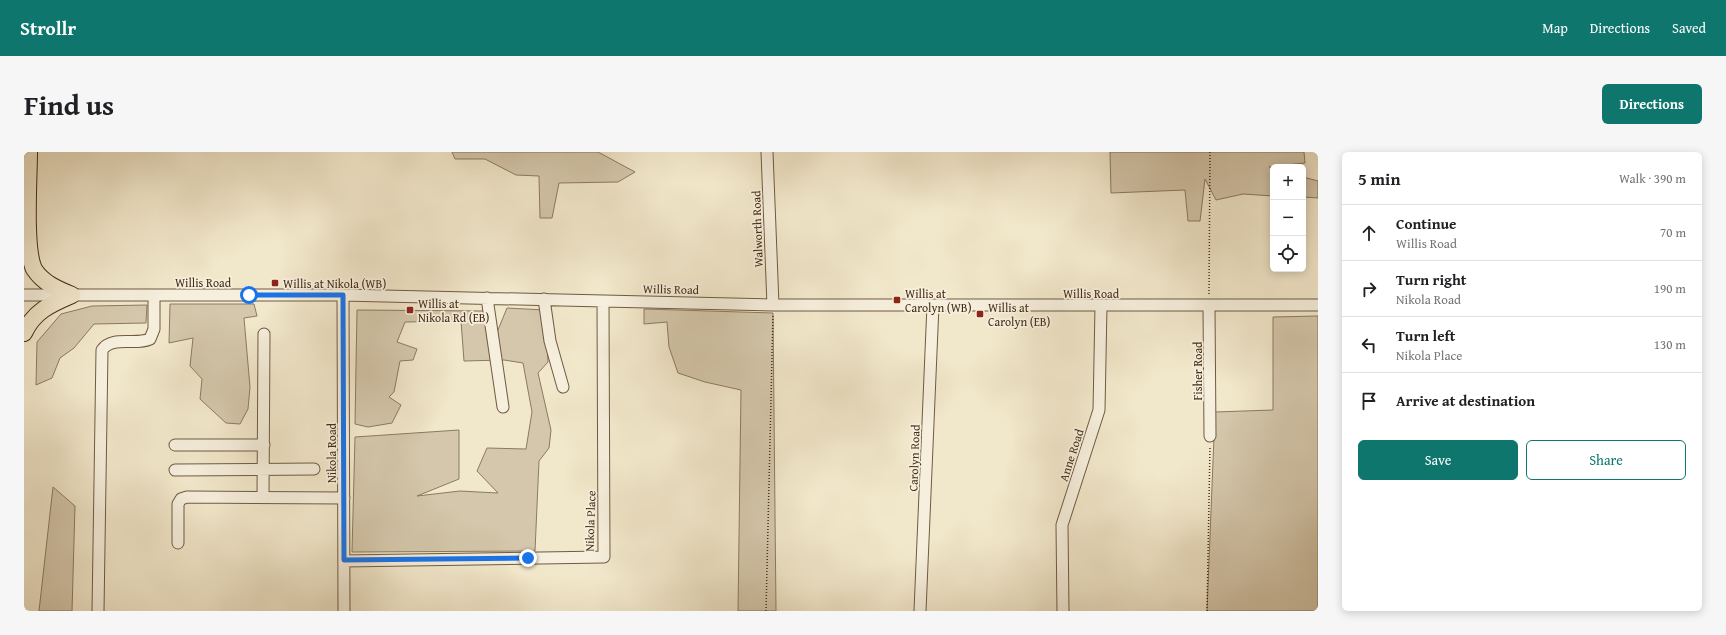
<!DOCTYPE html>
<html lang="en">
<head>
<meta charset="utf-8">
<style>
	body { margin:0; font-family:"Gentium Book Plus",serif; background:#f6f6f6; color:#202124 }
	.controls { position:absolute; right:12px; top:12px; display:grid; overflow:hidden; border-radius:6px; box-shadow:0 2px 10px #0003 }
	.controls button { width:36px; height:36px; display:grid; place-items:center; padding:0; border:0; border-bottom:1px solid #e0e0e0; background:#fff; color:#202124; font:20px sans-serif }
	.stop { position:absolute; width:12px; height:12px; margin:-9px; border:3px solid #1a73e8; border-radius:50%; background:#fff }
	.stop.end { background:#1a73e8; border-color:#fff; box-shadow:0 1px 4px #0008 }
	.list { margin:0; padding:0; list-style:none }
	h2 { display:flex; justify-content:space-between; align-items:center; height:52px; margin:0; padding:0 16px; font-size:17px }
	h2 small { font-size:13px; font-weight:400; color:#757577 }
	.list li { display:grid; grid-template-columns:26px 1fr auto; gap:12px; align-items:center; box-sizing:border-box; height:56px; padding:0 16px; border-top:1px solid #e0e0e0 }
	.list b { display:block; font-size:15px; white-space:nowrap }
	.list p { margin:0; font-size:13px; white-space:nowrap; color:#757577 }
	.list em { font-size:13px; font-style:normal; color:#757577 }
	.actions { display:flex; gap:8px; padding:12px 16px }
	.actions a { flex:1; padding:9px 0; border:1px solid #0f766e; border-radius:6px; text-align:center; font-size:14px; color:#0f766e }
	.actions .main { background:#0f766e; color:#fff }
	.icon { flex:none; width:22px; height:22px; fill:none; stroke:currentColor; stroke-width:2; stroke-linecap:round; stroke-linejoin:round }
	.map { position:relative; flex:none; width:1294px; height:459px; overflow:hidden; border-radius:6px }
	header { display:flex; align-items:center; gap:24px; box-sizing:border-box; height:56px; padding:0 20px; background:#0f766e; color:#fff }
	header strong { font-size:19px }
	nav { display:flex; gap:22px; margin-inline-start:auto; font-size:14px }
	.intro { display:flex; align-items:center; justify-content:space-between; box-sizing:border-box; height:96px; padding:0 24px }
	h1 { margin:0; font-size:28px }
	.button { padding:10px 18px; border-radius:6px; background:#0f766e; color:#fff; font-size:14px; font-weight:700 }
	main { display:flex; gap:24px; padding:0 24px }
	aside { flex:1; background:#fff; border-radius:6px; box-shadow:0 2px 10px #0003 }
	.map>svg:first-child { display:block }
</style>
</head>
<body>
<header>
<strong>Strollr</strong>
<nav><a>Map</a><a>Directions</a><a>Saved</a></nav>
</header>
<div class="intro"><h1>Find us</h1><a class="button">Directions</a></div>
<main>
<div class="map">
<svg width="1294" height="459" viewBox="0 0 1294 459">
	<rect width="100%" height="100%" fill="#f1e7ca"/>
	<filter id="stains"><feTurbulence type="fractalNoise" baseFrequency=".005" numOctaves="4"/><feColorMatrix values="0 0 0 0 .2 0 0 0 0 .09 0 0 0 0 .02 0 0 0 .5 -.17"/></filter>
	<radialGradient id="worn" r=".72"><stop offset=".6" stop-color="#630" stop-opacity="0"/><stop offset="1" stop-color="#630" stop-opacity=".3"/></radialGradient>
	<!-- green -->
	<path fill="#d4c7ab" stroke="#8c7a60" d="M428 0H574L611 20 594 30 535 31 528 66H516L515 24 492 23 461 7H431Z
		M1086 0H1280L1281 11 1245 15 1249 17V44L1219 42 1192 48 1181 27 1176 69H1164L1161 38 1087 41Z
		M1279 25 1294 29V46L1279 45Z
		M146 152H230L233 164 220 166 226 235 224 257 216 272 202 271 176 247 178 227 166 214 169 186 145 191Z
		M123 153 122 171 70 172 50 196 36 206 28 226 12 233 13 190 37 162 68 154Z
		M483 156 521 158 524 210 514 221 527 278 525 296 515 309 511 399 328 400 331 285 435 278V327L393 344 436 339 474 341 453 319 463 296 502 297 508 260 499 211 480 208 440 209 437 169 381 170 373 190 393 197 389 208 376 209 370 240 365 245 377 253 368 271 344 275 331 272 333 158 463 159 469 190Z
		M620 157 749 161 752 459H714L717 238 681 230 654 221 645 195 643 170 620 172Z
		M1294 164V459H1183L1191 260 1249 258V165Z
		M29 335 51 354 48 459H15Z"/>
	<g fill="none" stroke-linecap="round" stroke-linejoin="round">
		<!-- minor casing -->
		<g stroke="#6f5b42" stroke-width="13">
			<path id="minor" d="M743 0 749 153
				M0 143H319L749 153H1294
				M319 143 320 459
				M463 146 479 255
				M520 147 526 189 539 235
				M1185 154 1186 284
				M151 293H240
				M151 318 290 317
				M239 345 240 182
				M154 391V352L157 347 163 345 320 346
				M320 409 580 405 579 149
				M74 459 78 198C89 183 111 194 126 187L130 177V143
				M896 459 909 153
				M1039 459 1038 373 1075 258 1077 154"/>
		</g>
		<!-- highway casing -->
		<g stroke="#442c15" stroke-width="18">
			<path id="highway" d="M5 0C5 26 0 96 10 117 19 131 33 137 48 143
				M0 181C10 159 27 152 48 143"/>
		</g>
		<!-- path -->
		<path stroke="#442c15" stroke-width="1.5" stroke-dasharray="1 2" stroke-linecap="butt" d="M1185 142 1186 0
			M742 459 749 163
			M1183 459 1186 294"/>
		<!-- minor -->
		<use href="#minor" stroke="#f6efdd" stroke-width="11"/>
		<!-- highway -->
		<use href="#highway" stroke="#f1e7ca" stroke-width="16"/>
	</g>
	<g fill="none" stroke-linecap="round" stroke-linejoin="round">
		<!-- route -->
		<path stroke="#1a73e8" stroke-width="5" d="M225 143H319L320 408 504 406"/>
	</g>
	<!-- markers -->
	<g fill="#8f2418" stroke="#f6efdd" stroke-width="1.5">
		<rect x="247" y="127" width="8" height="8" rx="2"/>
		<rect x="869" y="144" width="8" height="8" rx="2"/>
		<rect x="382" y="154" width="8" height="8" rx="2"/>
		<rect x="952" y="158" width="8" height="8" rx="2"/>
	</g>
	<g text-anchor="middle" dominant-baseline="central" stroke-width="3.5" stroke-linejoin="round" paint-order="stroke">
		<!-- street labels -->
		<g font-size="12" fill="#442c15" stroke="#f6efdd">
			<text transform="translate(733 77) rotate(-92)">Walworth Road</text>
			<text x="179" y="130">Willis Road</text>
			<text transform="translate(647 137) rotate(1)">Willis Road</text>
			<text x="1067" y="141">Willis Road</text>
			<text transform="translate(1173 219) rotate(-90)">Fisher Road</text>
			<text transform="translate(307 301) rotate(-90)">Nikola Road</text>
			<text transform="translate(1047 303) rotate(-72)">Anne Road</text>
			<text transform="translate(890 306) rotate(-88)">Carolyn Road</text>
			<text transform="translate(566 369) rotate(-88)">Nikola Place</text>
		</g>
		<!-- poi labels -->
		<g font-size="12" fill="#442c15" stroke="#f6efdd" text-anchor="start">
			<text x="259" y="131">Willis at Nikola (WB)</text>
			<text x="881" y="141">Willis at<tspan x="881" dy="14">Carolyn (WB)</tspan></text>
			<text x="394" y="151">Willis at<tspan x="394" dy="14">Nikola Rd (EB)</tspan></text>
			<text x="964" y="155">Willis at<tspan x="964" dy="14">Carolyn (EB)</tspan></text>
		</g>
	</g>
	<rect width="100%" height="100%" filter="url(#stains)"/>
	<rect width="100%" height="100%" fill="url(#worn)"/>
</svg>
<div class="controls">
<button>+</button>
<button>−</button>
<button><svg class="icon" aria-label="locate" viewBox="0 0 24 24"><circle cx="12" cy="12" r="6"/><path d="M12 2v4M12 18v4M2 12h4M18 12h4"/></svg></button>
</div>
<div class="stop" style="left:225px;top:143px"></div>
<div class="stop end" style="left:504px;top:406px"></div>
</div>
<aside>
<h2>5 min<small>Walk · 390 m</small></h2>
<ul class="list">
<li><svg class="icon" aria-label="ahead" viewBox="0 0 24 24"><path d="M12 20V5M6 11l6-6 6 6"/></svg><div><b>Continue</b><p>Willis Road</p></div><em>70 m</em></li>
<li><svg class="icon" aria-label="right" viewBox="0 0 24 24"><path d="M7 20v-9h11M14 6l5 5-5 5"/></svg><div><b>Turn right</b><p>Nikola Road</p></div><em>190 m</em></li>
<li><svg class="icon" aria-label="left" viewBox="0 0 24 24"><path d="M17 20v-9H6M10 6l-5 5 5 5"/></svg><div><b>Turn left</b><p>Nikola Place</p></div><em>130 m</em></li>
<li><svg class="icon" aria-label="arrive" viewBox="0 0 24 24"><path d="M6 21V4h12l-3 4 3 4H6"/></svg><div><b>Arrive at destination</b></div></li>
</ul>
<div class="actions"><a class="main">Save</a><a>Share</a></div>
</aside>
</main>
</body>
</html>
